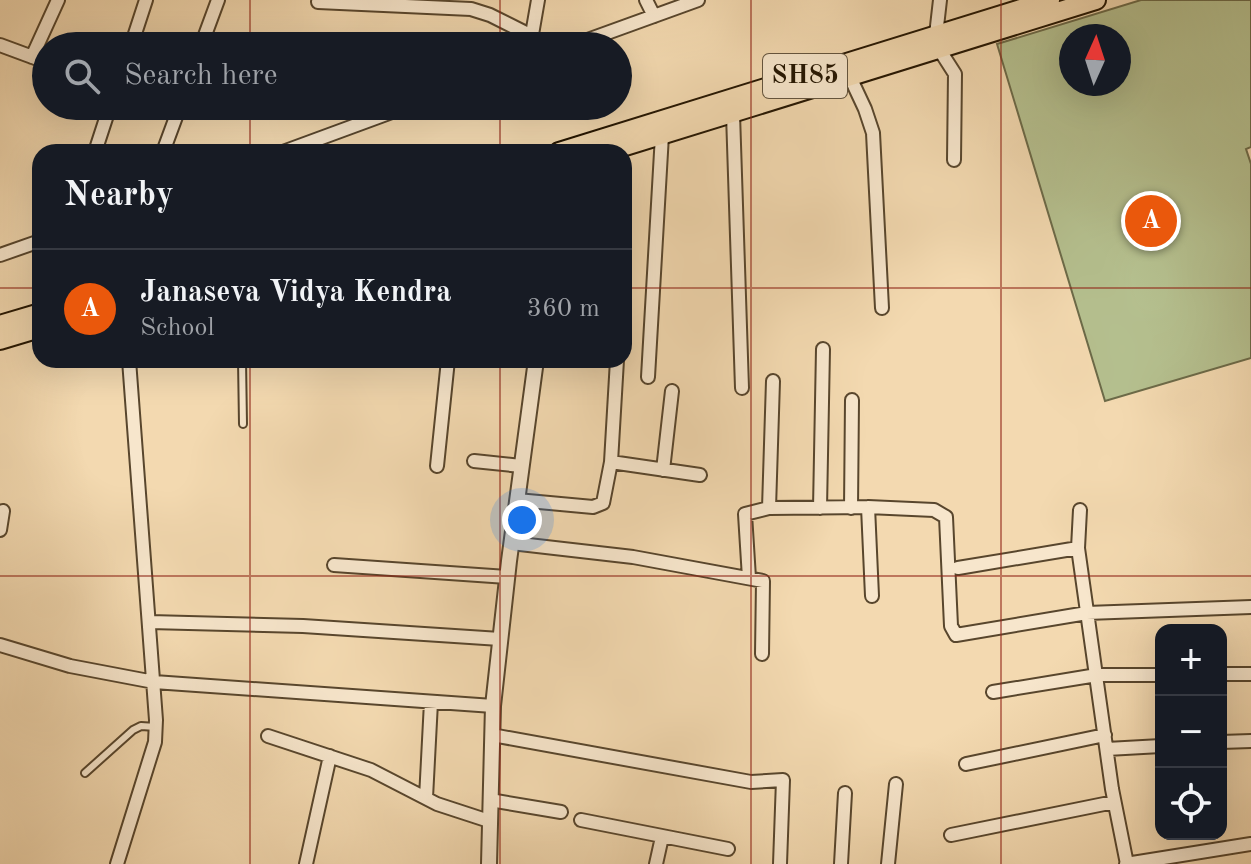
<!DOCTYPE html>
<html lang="en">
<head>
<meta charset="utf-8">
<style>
	body { margin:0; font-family:"Old Standard TT",serif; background:#20242c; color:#f1f3f6 }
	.controls { position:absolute; right:24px; bottom:24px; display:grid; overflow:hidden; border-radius:16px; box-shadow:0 8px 32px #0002 }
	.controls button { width:72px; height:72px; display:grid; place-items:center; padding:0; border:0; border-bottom:2px solid #363941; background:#171b24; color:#f1f3f6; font:40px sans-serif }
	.compass { position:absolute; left:1059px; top:24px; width:72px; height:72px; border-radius:50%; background:#171b24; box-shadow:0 8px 32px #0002; rotate:3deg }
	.you { position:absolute; left:522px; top:520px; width:28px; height:28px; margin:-20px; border:6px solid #fff; border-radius:50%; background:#1a73e8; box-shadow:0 0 0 12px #1a73e833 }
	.badge { display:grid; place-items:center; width:52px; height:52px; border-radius:50%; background:#ea580c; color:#fff; font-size:26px; font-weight:700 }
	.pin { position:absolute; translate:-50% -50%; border:4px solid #fff; box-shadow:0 2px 8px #0006 }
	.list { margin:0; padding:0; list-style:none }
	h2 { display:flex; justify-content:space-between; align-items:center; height:104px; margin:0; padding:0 32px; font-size:34px }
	h2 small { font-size:26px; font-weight:400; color:#9ea1a6 }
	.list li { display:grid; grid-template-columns:52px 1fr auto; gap:24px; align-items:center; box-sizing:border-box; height:120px; padding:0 32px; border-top:2px solid #363941 }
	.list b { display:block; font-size:30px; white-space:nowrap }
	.list p { margin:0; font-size:26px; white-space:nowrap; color:#9ea1a6 }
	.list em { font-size:26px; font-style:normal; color:#9ea1a6 }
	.icon { flex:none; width:44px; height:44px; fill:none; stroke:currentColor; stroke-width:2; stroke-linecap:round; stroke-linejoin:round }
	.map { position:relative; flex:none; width:1251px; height:864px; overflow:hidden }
	.search { position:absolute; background:#171b24; box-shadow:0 8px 32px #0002; left:32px; top:32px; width:600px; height:88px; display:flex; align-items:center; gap:20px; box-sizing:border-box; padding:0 28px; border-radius:44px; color:#9ea1a6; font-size:30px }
	.panel { position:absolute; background:#171b24; box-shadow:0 8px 32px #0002; left:32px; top:144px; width:600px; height:224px; border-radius:24px }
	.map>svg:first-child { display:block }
</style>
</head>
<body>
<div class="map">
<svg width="1251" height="864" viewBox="0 0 1251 864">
	<rect width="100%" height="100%" fill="#f3d9b0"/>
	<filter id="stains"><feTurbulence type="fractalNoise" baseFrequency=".0025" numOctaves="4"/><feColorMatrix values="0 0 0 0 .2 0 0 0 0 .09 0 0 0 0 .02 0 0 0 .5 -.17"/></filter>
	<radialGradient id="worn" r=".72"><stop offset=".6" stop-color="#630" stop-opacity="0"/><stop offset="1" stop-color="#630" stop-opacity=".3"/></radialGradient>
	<!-- green -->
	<path fill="#b5c08f" stroke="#6c6a48" stroke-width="2" fill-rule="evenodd" d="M1141 0H1251V147L1246 149 1251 164V358L1105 401 997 44ZM1071 36H1119V84H1071Z"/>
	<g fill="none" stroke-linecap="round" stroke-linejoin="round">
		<!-- service casing -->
		<g stroke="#58462d" stroke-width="10">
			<path id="service" d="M242 360 243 424
				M85 773 133 730 141 726 156 727"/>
		</g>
		<!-- minor casing -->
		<g stroke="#58462d" stroke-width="16">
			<path id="minor" d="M646 0 654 16
				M940 0 936 35 939 49 955 74 954 160
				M318 2 471 9 490 15 532 36
				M0 45 46 62
				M131 46 146 0
				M201 46 218 0
				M530 46 538 0
				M571 46 698 0
				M32 57 58 0
				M850 77 865 109 873 133 882 308
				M733 114 742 388
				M95 152 110 106
				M163 152 180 106
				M283 152 408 106
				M0 255 40 241
				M648 377 662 135
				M474 461 521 466
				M611 462 617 360
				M437 466 448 360
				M663 470 672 391
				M517 500 593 507 603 503 611 462 700 475
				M868 507 872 596
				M769 508 773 381
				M820 508 823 349
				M851 508 852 400
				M1080 510 1078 548 1112 789 1127 864
				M0 530 3 511
				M511 543 633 557 763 581 762 654
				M334 565 507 577
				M958 568 1078 548
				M749 578 745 514 769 508 868 507 934 510 946 517 951 626 956 635 1087 613 1251 607
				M150 622 303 626 500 639
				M0 645 70 666 154 682 493 706
				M1221 674H1251
				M993 692 1097 675H1161
				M492 735 751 782 783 780 780 864
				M268 736 371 770 437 804 489 821
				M1221 742 1251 741
				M1107 749 1161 746
				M966 764 1105 735
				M426 798 431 702
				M490 800 561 812
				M581 820 728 849
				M951 835 1114 802
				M117 864 155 742 156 720 129 360
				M306 864 330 756
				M656 864 662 837
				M841 864 845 793
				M888 864 896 784
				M1126 864 1251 844"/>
		</g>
		<!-- tertiary casing -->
		<g stroke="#58462d" stroke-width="18">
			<path id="tertiary" d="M489 864 493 706 509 561 536 360"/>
		</g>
		<!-- primary casing -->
		<g stroke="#241501" stroke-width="22">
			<path id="primary" d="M559 152 1050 0
				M606 152 1096 0
				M0 325 40 313
				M0 340 40 328"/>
		</g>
		<!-- service -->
		<use href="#service" stroke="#f7e6cc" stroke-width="6"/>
		<!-- minor -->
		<use href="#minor" stroke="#f7e6cc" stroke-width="12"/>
		<!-- tertiary -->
		<use href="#tertiary" stroke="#f7e6cc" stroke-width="14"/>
		<!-- primary -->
		<use href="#primary" stroke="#f3d9b0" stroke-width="18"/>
	</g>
	<!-- grid -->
	<path fill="none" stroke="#8f2418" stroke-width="2" stroke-opacity="0.55" d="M250 0V46M500 0V46M751 0V864M1001 0V864M250 106V152M500 106V152M0 288H40M624 288H1251M250 360V864M500 360V864M0 576H1251"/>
	<g text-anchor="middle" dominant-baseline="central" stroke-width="6" stroke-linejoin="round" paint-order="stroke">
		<!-- shield labels -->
		<rect fill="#f7e6cc" stroke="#63543e" stroke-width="2" x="763" y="54" width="84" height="44" rx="6"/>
		<g font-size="26" font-weight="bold" fill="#241501">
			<text x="805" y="76">SH85</text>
		</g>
	</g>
	<rect width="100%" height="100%" filter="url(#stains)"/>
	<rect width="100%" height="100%" fill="url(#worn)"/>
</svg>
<div class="controls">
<button>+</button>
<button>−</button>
<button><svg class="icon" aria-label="locate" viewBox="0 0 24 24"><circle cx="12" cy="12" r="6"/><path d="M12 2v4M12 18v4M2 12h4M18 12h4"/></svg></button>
</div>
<svg class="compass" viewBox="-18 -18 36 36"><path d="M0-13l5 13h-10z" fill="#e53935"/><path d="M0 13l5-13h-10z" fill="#9ea1a6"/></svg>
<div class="you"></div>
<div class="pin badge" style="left:1151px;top:221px">A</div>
<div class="search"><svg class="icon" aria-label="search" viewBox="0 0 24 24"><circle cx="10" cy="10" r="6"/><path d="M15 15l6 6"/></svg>Search here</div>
<section class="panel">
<h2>Nearby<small></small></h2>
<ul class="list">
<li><span class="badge">A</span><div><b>Janaseva Vidya Kendra</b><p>School</p></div><em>360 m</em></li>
</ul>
</section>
</div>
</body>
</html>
